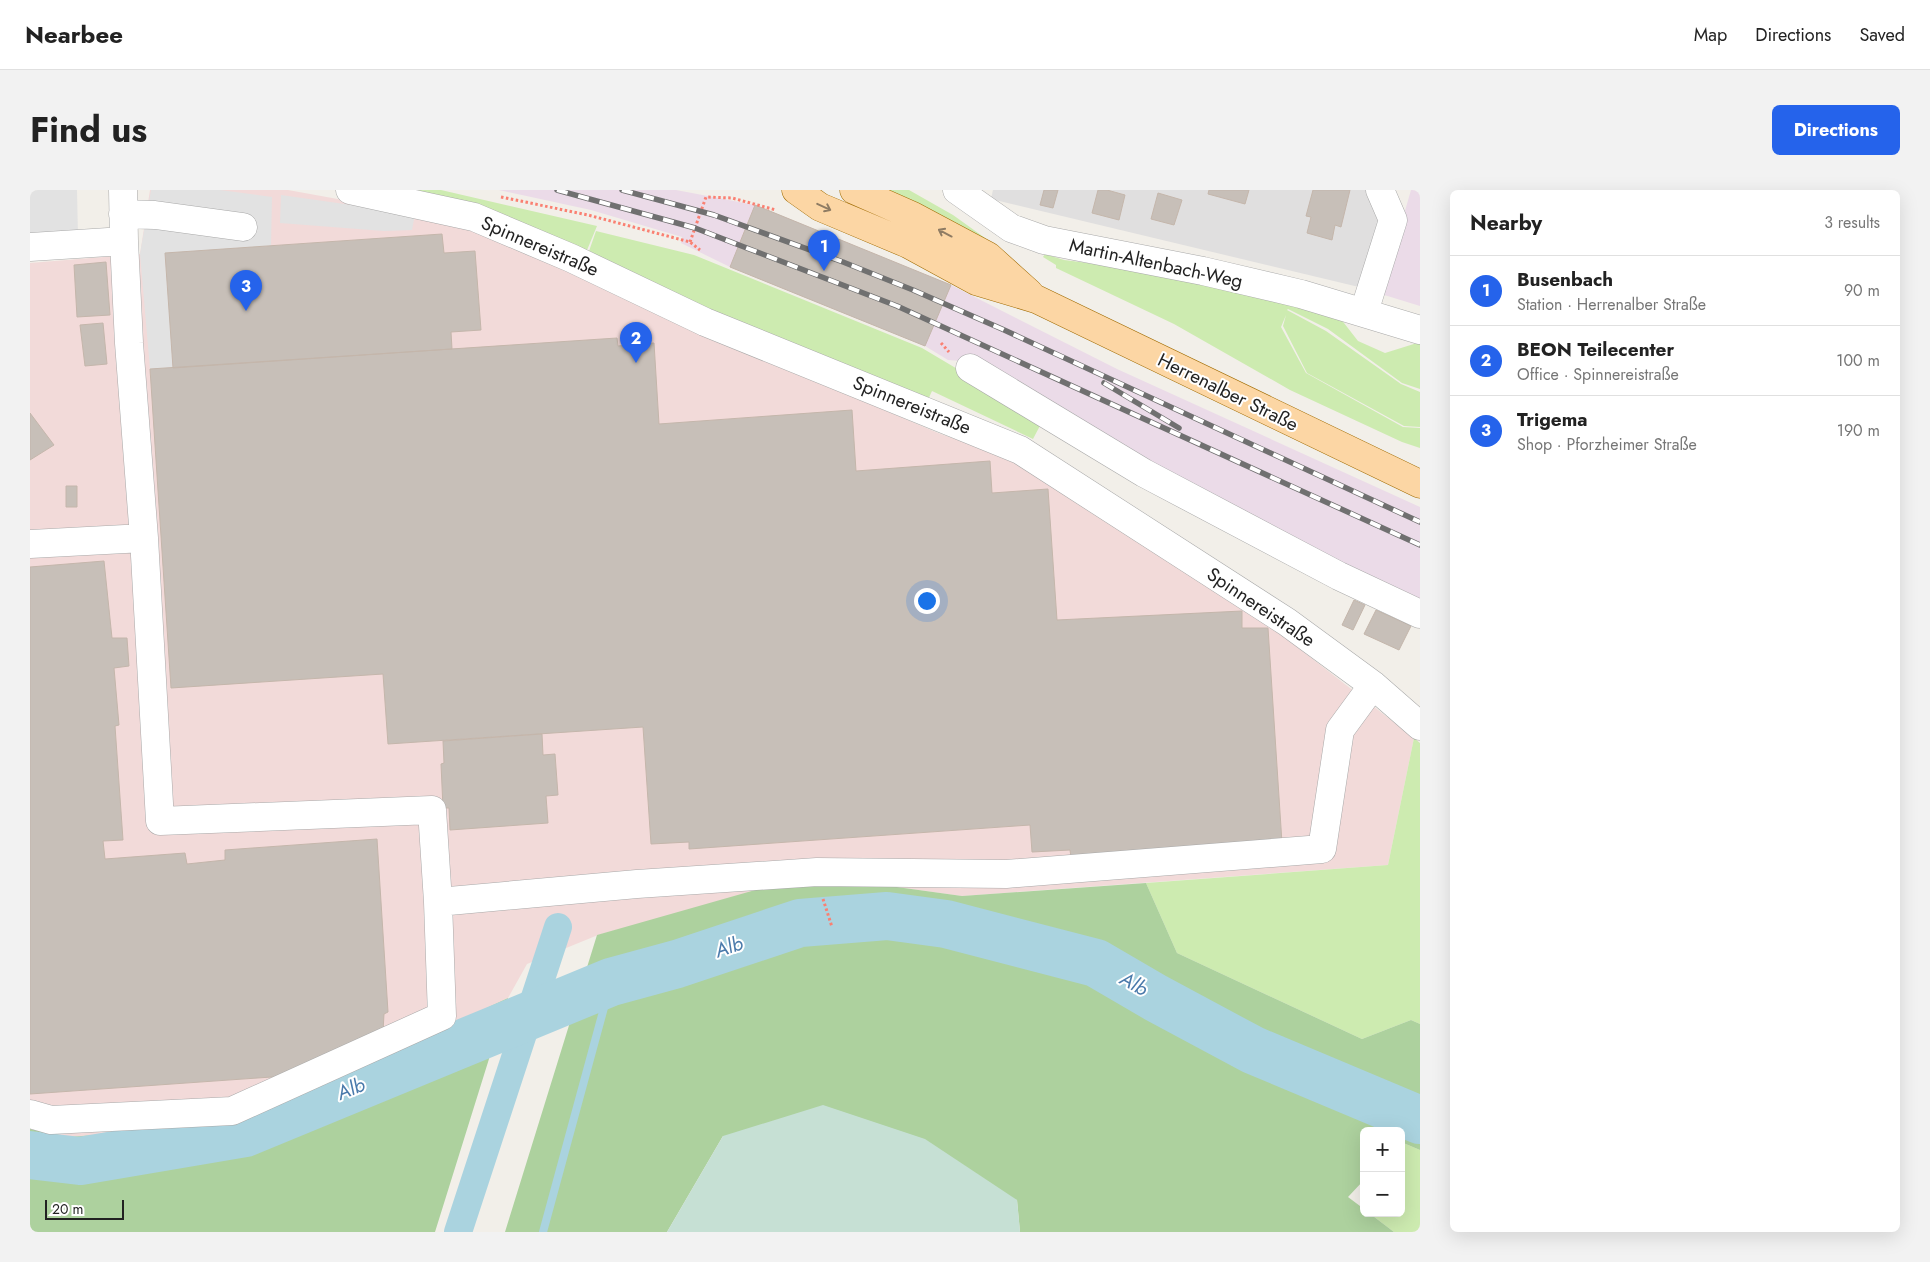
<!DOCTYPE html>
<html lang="en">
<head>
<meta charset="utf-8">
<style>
	body { margin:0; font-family:Jost,sans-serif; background:#f2f2f2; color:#222 }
	.controls { position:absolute; right:15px; bottom:15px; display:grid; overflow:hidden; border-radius:8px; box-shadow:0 5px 20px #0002 }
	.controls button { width:45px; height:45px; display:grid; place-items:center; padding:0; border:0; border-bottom:1px solid #e0e0e0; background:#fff; color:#222; font:25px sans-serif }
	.scale { position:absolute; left:15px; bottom:12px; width:79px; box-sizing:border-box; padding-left:5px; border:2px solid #222; border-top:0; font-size:14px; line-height:18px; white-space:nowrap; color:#222; -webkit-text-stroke:4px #fff; paint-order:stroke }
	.you { position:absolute; left:896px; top:410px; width:18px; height:18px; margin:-12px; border:4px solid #fff; border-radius:50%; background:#1a73e8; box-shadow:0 0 0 8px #1a73e833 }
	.badge { display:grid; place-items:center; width:32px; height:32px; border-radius:50%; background:#2563eb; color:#fff; font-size:16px; font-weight:700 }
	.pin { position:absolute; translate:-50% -41px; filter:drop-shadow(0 1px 2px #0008) }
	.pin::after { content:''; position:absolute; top:26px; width:18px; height:15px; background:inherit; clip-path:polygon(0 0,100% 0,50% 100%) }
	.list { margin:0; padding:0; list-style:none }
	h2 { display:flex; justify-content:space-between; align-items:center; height:65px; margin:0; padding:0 20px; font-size:21px }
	h2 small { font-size:16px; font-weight:400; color:#767676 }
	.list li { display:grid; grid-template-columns:32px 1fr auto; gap:15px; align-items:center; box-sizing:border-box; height:70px; padding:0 20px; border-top:1px solid #e0e0e0 }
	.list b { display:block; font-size:19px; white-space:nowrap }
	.list p { margin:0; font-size:16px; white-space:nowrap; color:#767676 }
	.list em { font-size:16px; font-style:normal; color:#767676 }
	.map { position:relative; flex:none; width:1390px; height:1042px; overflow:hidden; border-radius:8px }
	header { display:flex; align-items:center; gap:30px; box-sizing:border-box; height:70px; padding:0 25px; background:#fff; border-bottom:1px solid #e0e0e0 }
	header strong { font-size:24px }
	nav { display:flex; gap:28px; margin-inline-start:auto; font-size:18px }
	.intro { display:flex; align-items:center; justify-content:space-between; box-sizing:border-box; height:120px; padding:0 30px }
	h1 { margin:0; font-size:35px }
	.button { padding:12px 22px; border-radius:8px; background:#2563eb; color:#fff; font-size:18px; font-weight:700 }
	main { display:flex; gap:30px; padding:0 30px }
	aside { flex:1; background:#fff; border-radius:8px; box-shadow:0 5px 20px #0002 }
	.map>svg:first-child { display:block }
</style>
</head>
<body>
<header>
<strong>Nearbee</strong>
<nav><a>Map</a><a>Directions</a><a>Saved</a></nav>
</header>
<div class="intro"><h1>Find us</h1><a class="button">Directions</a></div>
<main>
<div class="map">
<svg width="1390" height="1042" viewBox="0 0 1390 1042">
	<rect width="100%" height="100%" fill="#f2efe9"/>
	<!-- residential -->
	<path fill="#e0dfdf" d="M963 0H1343L1356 28 1333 98 961 9Z"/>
	<!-- commercial -->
	<path fill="#f2dad9" d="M120 0H258L440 33 682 146 908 243 986 271 1257 449 1384 548 1358 675 932 706 787 686 568 745 497 774 478 808 207 934 39 947 0 939V73L110 64Z"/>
	<!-- industrial -->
	<path fill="#ebdbe8" d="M469 0H646L725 15 921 95 1087 179 1390 317V410L1180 311 945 172 918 170 895 156 700 77 651 53 652 47 561 20Z
		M1381 0H1390V116L1351 104Z"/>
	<!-- grass -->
	<path fill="#cdebb0" d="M380 0H411L567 36 555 65Z
		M853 0H879L923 25 976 63 901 22Z
		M566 41 664 65 892 158 1013 230 1003 249 902 201 896 214 687 124 558 64Z
		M1015 64 1034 70 1074 75 1075 72 1307 124 1328 151 1355 163 1387 153 1390 154V199L1372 193 1298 139 1258 119 1257 120 1296 141 1371 194 1390 202V237L1374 236 1277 183 1253 136 1256 125 1251 137 1276 183 1373 237 1390 238V258L1372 252 1260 200 1144 134 1026 78V75L1013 67Z
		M1384 548 1390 553V834L1381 830 1332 849 1147 763 1116 693 1358 675Z
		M1371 952 1390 960V1042H1364L1339 1023H1371Z"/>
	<!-- forest -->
	<path fill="#add19e" d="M774 686H787L932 706 1116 693 1147 763 1332 849 1381 830 1390 834V960L1371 952V941H1334V990L1318 1007 1334 1019V1023H1339L1364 1042H990L987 1010 693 946 637 1042H475L567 745Z
		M478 808 405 1042H0V939L39 947 207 934Z"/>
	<!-- wetland -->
	<path fill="#c6e0d4" d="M793 915 895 949 987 1010 990 1042H637L693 946Z"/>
	<!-- parking -->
	<path fill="#e2e2e2" d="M0 0H47L48 46 0 49Z
		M121 0H190L242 7 241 56 135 63 143 178 120 179 110 64Z
		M251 5 385 24 382 40 354 41 250 33Z"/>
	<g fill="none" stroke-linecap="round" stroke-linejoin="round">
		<!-- stream -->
		<path stroke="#aad3df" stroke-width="8" d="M513 1042 581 792"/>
		<!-- canal -->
		<path stroke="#aad3df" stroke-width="28" d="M428 1042 528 737"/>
		<!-- river -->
		<path stroke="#aad3df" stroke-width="48" d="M0 965 50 971 215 943 581 792 647 774 770 733 857 726 916 734 1066 773 1126 808 1223 860 1390 930"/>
	</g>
	<!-- building -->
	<path fill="#c7bfb8" stroke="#c4b6ab" d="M1014 0H1028L1023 18 1010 15Z
		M1068 0H1077L1095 5 1089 30 1062 23Z
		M1179 0H1219L1215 14 1178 4Z
		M1283 0H1320L1311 37 1305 35 1302 50 1277 43 1281 27 1276 26Z
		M1128 3 1152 10 1144 35 1121 29Z
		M725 15 921 95 895 156 700 77Z
		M412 44 414 63 445 61 451 140 421 142 422 159 143 178 135 63Z
		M76 72 80 125 47 127 44 75Z
		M73 133 77 174 55 176 50 135Z
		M587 148 588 156 624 153 629 234 822 220 826 281 960 271 962 303 1018 299 1027 430 1212 421V438H1238L1252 653 1041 667 1040 660 1002 662 1000 635 659 659V652L621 654 613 537 358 554 353 484 141 498 120 179Z
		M0 223 24 255 0 270Z
		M36 296H47V317H36Z
		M74 371 82 448H97L99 476 84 478 89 535 85 536 93 650 73 651 75 669 155 663 157 674 195 670V660L347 649 358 822 354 824 353 842 256 886 0 904V377Z
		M1324 410 1335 415 1323 440 1312 435Z
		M1346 420 1381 436 1369 460 1334 444Z
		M512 544 513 565 525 564 528 605 516 606 518 633 420 640 419 618H413L411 574 414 573 413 551Z"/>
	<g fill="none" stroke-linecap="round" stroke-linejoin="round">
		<!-- minor casing -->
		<g stroke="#a9a9a9" stroke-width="29">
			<path id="minor" d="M320 0 444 27 541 68 675 132 990 260 1257 432 1343 495 1390 536
				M927 0 981 38 1014 50 1173 81 1271 104 1390 140
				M93 24 125 25 213 37
				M94 51 99 153 114 348 130 631 402 620 408 712 607 694 787 682 976 684 1292 659 1310 540 1343 495
				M0 57 94 51 93 0
				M1334 122 1363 30 1350 0
				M940 178 1114 283 1309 386 1390 424
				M0 354 114 348
				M0 924 21 930 202 921 412 826 408 712"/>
		</g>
		<!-- major casing -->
		<g stroke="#a06b00" stroke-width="29">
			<path id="major" d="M766 0 790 17 878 54 946 91 1006 109 1390 294
				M824 0 883 26 958 66 999 103"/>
		</g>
		<!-- path -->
		<path stroke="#fa8072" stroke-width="3" stroke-dasharray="2.5 2.5" stroke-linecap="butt" d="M471 7 558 25 660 52 670 60
			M660 52 676 7 702 8 746 20
			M911 153 919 162
			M793 709 802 737"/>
		<!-- minor -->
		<use href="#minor" stroke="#fff" stroke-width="28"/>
		<!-- major -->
		<use href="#major" stroke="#fcd6a4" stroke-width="28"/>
		<!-- rail casing -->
		<g stroke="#707070" stroke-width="5.5">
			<path id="rail" d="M527 0 665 38 867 116 1390 355
				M592 0 684 25 813 72 883 100 972 139 1390 332
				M1074 193 1149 238"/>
		</g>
		<!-- rail -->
		<use href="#rail" stroke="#fff" stroke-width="4" stroke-dasharray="11" stroke-linecap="butt"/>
	</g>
	<!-- one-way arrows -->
	<defs><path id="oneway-shaft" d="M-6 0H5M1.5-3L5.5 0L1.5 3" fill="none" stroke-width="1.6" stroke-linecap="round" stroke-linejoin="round" transform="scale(1.25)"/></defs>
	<g stroke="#8f7c63">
		<use href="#oneway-shaft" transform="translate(794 17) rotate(25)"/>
		<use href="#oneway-shaft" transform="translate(915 43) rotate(-152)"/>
	</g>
	<g text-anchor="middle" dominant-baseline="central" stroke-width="4" stroke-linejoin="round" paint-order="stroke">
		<!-- street labels -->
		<g font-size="19" fill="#222" stroke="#fff">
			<text transform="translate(510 56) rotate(23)">Spinnereistraße</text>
			<text transform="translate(1126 73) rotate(12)">Martin-Altenbach-Weg</text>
			<text transform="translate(1198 202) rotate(26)">Herrenalber Straße</text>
			<text transform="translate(882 215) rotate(22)">Spinnereistraße</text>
			<text transform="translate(1231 417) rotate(34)">Spinnereistraße</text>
		</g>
		<!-- water labels -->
		<g font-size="20" font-style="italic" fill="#4a7aab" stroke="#fff">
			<text transform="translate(699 757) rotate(-19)">Alb</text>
			<text transform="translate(1104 794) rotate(29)">Alb</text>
			<text transform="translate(321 899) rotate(-22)">Alb</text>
		</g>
	</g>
</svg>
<div class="controls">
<button>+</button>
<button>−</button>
</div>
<div class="scale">20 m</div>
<div class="you"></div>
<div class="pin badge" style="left:794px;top:81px">1</div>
<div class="pin badge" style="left:606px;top:173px">2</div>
<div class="pin badge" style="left:216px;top:121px">3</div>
</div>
<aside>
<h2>Nearby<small>3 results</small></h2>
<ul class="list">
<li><span class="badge">1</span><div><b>Busenbach</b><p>Station · Herrenalber Straße</p></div><em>90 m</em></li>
<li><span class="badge">2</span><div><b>BEON Teilecenter</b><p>Office · Spinnereistraße</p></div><em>100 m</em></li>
<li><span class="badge">3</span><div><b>Trigema</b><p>Shop · Pforzheimer Straße</p></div><em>190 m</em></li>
</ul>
</aside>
</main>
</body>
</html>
